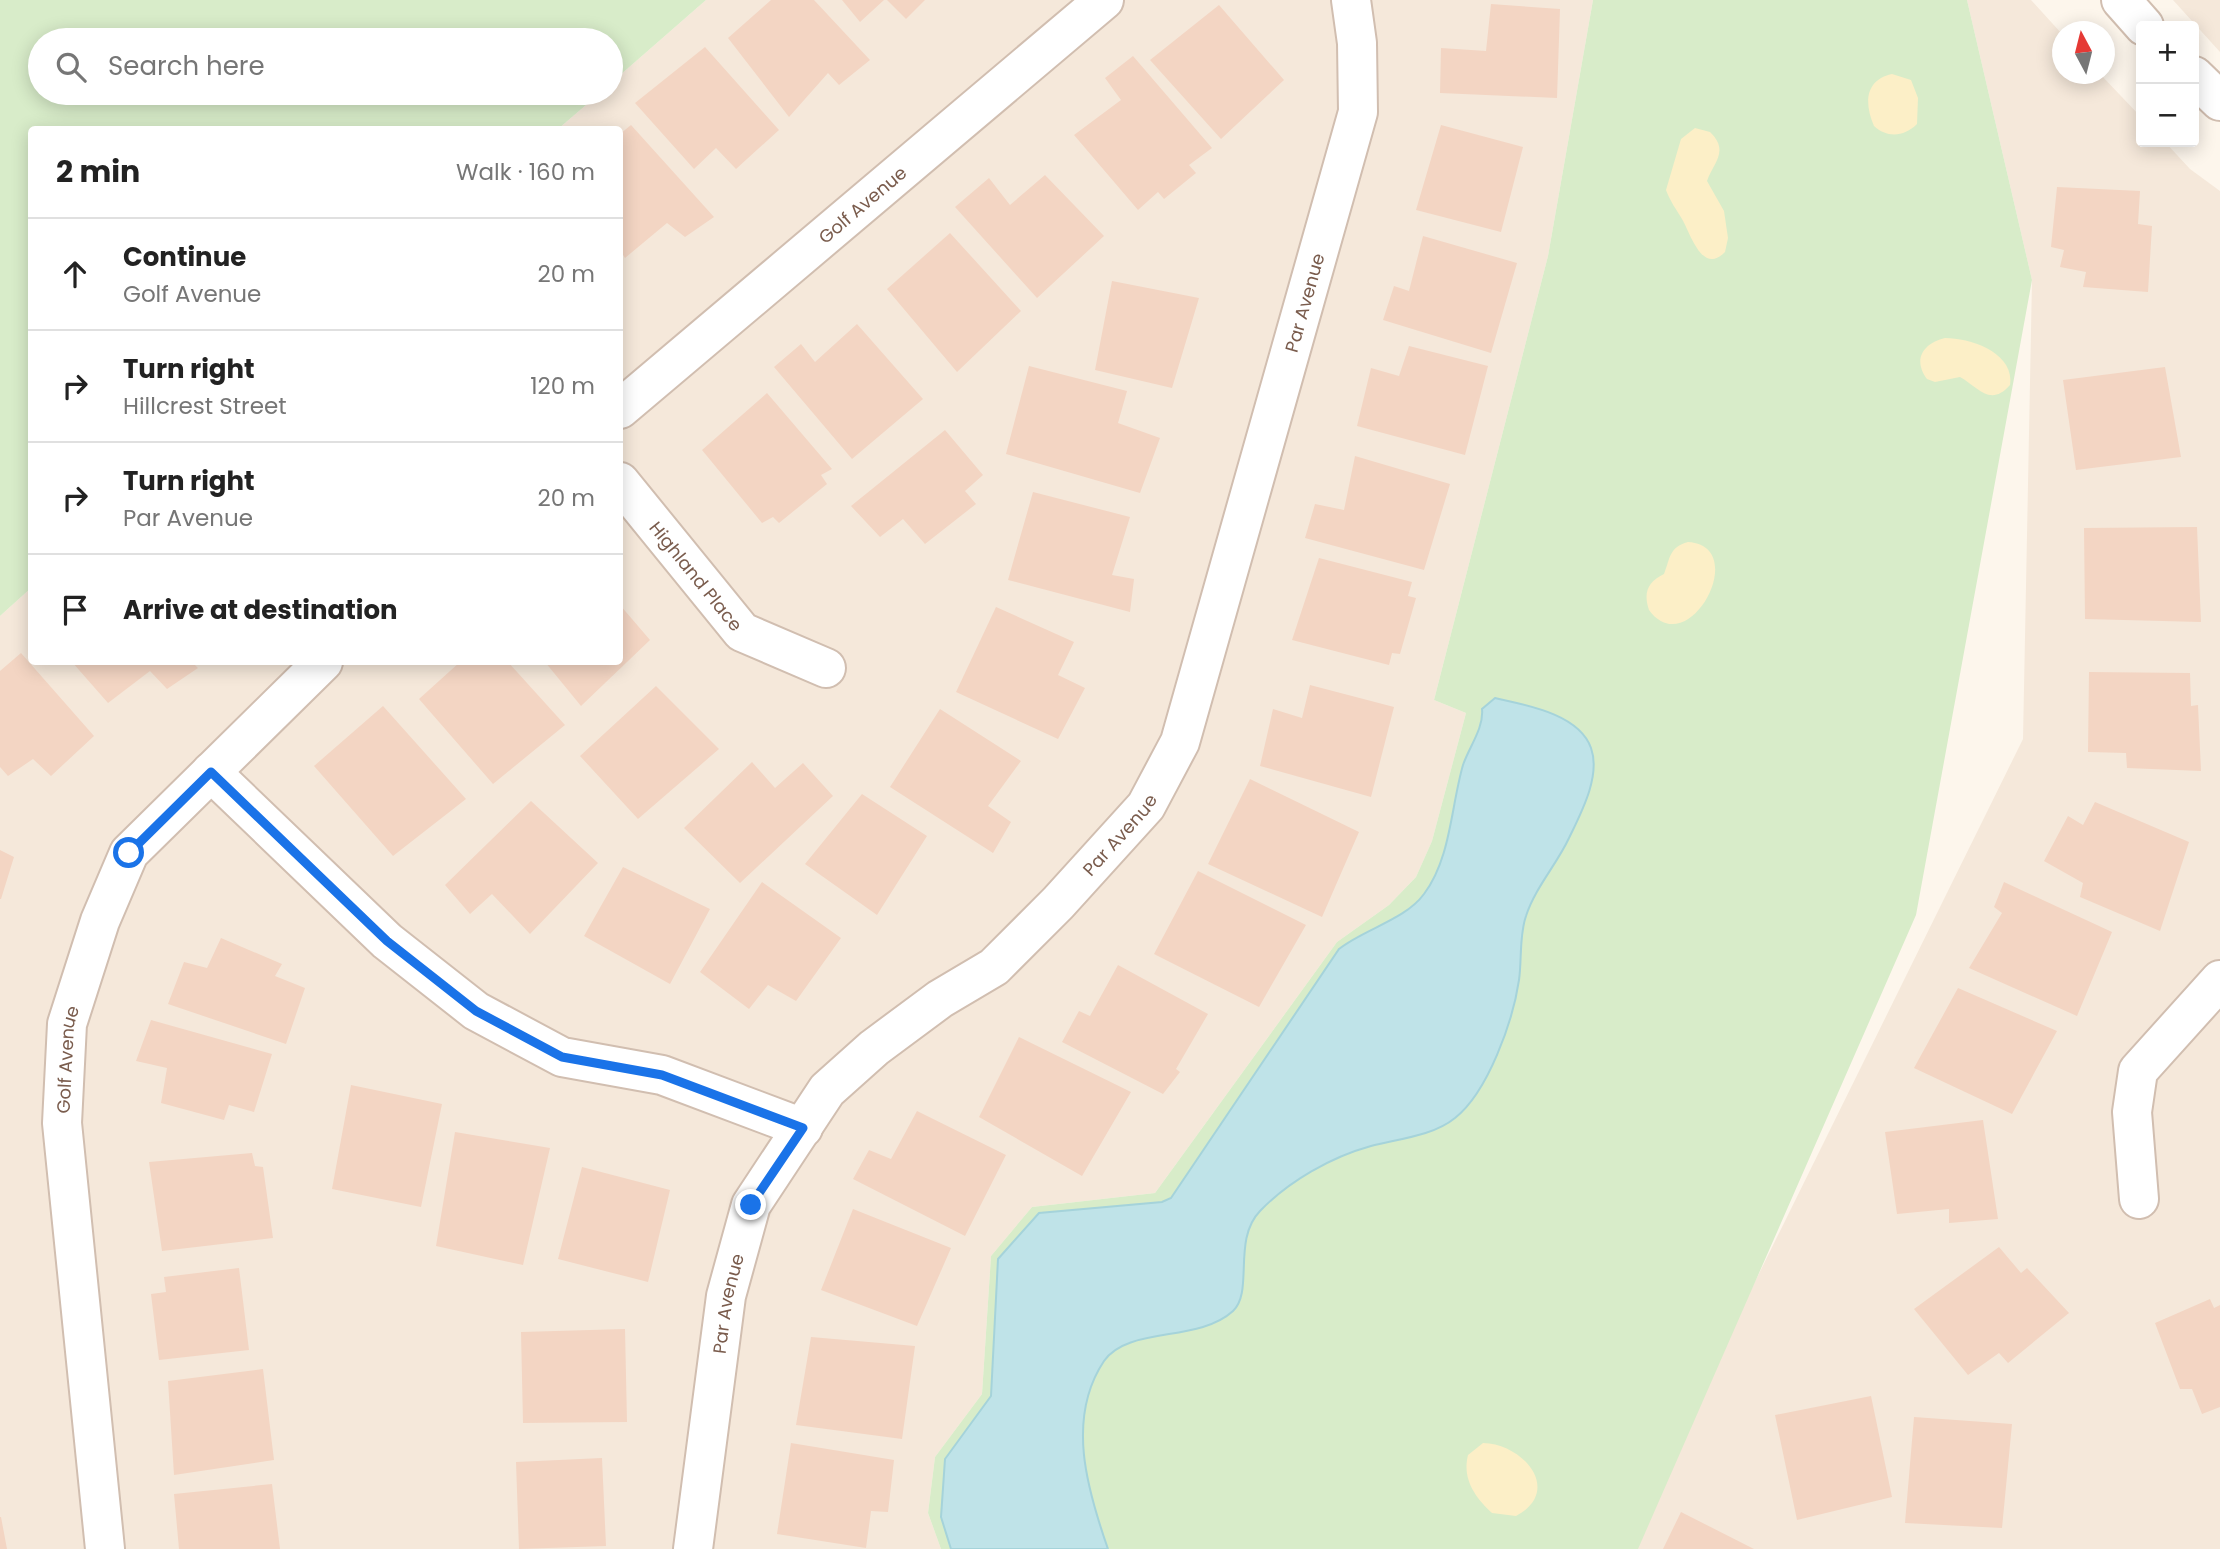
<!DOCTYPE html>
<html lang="en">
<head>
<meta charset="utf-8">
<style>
	body { margin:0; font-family:Poppins,sans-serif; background:#f6f6f6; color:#222 }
	.controls { position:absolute; right:21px; top:21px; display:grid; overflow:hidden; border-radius:7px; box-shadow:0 4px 18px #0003 }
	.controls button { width:63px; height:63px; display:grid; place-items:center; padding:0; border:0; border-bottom:2px solid #e0e0e0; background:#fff; color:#222; font:35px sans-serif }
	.compass { position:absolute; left:2052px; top:21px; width:63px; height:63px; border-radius:50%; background:#fff; box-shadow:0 4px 18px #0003; rotate:353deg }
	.stop { position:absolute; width:21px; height:21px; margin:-16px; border:5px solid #1a73e8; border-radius:50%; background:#fff }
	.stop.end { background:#1a73e8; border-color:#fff; box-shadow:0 2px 7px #0008 }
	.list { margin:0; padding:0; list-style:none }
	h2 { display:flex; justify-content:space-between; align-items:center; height:91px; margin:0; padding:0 28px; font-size:30px }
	h2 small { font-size:23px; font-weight:400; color:#767676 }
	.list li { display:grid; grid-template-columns:46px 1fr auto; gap:21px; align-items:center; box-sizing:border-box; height:112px; padding:0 28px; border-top:2px solid #e0e0e0 }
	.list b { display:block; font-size:26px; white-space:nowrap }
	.list p { margin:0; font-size:23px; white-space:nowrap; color:#767676 }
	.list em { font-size:23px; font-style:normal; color:#767676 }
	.icon { flex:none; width:38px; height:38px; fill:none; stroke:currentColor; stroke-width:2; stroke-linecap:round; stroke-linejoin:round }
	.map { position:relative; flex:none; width:2220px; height:1549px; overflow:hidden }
	.search { position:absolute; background:#fff; box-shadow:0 4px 18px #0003; left:28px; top:28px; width:595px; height:77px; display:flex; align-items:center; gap:18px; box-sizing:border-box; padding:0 24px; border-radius:38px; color:#767676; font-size:26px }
	.panel { position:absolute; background:#fff; box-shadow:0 4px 18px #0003; left:28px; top:126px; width:595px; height:539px; border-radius:7px }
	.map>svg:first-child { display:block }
</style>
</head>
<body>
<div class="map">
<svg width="2220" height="1549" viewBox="0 0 2220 1549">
	<rect width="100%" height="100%" fill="#fdf6ec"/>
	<!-- residential -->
	<path fill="#f5e8da" d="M706 0H1593L1548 256 1434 700 1466 713 1432 841 1416 877 1389 905 1337 942 1155 1193 1032 1207 991 1256 982 1394 935 1457 928 1513 941 1549H0V616L31 588 32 662H620V130L558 129 600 93H611V83Z
		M1967 0H2031L2062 34V74H2100L2141 117V142H2165L2190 169 2220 191V1549H1623L2023 739 2032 280Z
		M2173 0H2220V52Z"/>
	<!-- green -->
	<path fill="#d8ecc9" d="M0 0H706L611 83V40H40V93H600L558 129 32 130 31 588 0 616Z
		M1593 0H1967L2032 280 1916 915 1638 1549H941L928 1513 935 1457 982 1394 991 1256 1032 1207 1155 1193 1337 942 1389 905 1416 877 1432 841 1466 713 1434 700 1548 256Z"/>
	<!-- sand -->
	<path fill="#fcefc7" d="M1892 74 1911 80 1918 98 1917 124C1904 137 1887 138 1874 126 1864 103 1865 80 1892 74Z
		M1695 128 1710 132C1730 151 1713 163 1707 181L1724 211 1728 238 1725 252C1702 276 1690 232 1682 219 1676 209 1670 201 1666 190L1681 139Z
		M1945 338C1971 338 2015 353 2010 385 1990 408 1977 386 1960 377L1935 382 1927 379C1912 359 1924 343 1945 338Z
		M1688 542C1752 546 1688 664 1649 610 1643 592 1648 582 1664 574 1670 559 1669 547 1688 542Z
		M1483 1443C1524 1444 1563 1491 1516 1516L1492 1513C1475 1497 1462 1479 1468 1455Z"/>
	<!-- water -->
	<path fill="#bfe3e8" stroke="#a5d3da" stroke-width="2" d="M1495 698C1526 705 1579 714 1591 748 1601 776 1581 813 1569 838 1557 864 1535 888 1526 916 1519 936 1522 959 1519 980 1513 1021 1488 1092 1455 1118 1433 1136 1398 1139 1371 1146 1331 1157 1289 1181 1260 1211 1232 1240 1254 1291 1233 1311 1198 1343 1128 1326 1104 1361 1066 1418 1087 1489 1108 1549H951L941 1517 945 1459 991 1396 998 1259 1039 1213 1162 1202 1171 1198 1339 949C1364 929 1405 920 1424 894 1451 858 1451 806 1463 765 1469 747 1484 728 1482 709Z"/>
	<!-- building -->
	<path fill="#f3d5c3" d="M771 0H814L870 60 839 85 828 73 789 117 728 38Z
		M842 0H884L860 22Z
		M887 0H925L906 19Z
		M1491 4 1560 9 1557 98 1440 93 1441 48 1486 51Z
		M1219 5 1284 80 1221 139 1150 60Z
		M705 47 779 130 736 169 716 148 694 169 635 103Z
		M1133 56 1212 148 1189 165 1196 173 1164 199 1158 192 1138 210 1074 135 1121 100 1105 78Z
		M631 125 714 217 685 237 667 223 625 258 620 250V134Z
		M1441 125 1523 147 1501 232 1416 210Z
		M1045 175 1104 236 1037 298 955 207 989 178 1010 205Z
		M2057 187 2140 191 2138 224 2152 226 2148 292 2083 287 2086 272 2060 267 2064 250 2051 247Z
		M950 233 1021 311 957 372 887 289Z
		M1423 236 1517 263 1491 353 1383 320 1394 286 1409 291Z
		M1112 281 1199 298 1172 388 1095 370Z
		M857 324 923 399 852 459 774 367 801 344 815 362Z
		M1409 346 1488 366 1465 455 1357 426 1371 368 1399 376Z
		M1029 366 1127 391 1118 423 1160 438 1140 493 1006 454Z
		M2165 367 2181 457 2076 470 2063 380Z
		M767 393 832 469 821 475 827 484 779 523 773 517 762 523 702 450Z
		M945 430 983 475 965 491 976 504 925 544 903 519 880 537 851 506Z
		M1355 456 1450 484 1424 570 1305 538 1315 504 1344 510Z
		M1033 492 1130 517 1112 575 1134 579 1130 612 1008 580Z
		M2197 527 2201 622 2085 619 2084 528Z
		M1319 558 1412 582 1408 596 1416 598 1400 654 1392 653 1389 665 1292 640Z
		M620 605 650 640 581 706 545 662H620Z
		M996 607 1074 642 1058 675 1085 688 1058 739 956 692Z
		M21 653 94 736 51 776 33 759 8 776 0 767V671Z
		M72 662H192L198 668 167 689 150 671 108 703Z
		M460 662H508L565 725 493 784 419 699Z
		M2089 672 2190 673 2191 706 2198 705 2201 771 2127 768 2126 753 2088 752Z
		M1310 685 1394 707 1371 797 1260 766 1273 709 1302 718Z
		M656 686 719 749 638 819 580 756Z
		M383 706 466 799 393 856 314 766Z
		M940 709 1021 761 988 806 1011 822 993 853 890 787Z
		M752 762 775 788 803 763 833 796 740 883 684 828Z
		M1250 779 1359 832 1322 917 1208 864Z
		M862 794 927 836 877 915 805 864Z
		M531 801 598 863 530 934 492 894 470 914 445 885Z
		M2095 802 2189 842 2160 931 2080 897 2083 883 2044 861 2068 816 2083 825Z
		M0 850 14 857 1 899H0Z
		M623 867 710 909 670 984 584 936Z
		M1198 871 1306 925 1259 1007 1154 954Z
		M762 882 841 938 796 1001 768 985 749 1009 700 972Z
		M2004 882 2112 932 2077 1016 1969 968 2002 913 1994 907Z
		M221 938 282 964 275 976 305 988 286 1044 168 1004 184 962 207 968Z
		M1118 965 1208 1014 1176 1069 1180 1072 1163 1094 1062 1042 1079 1011 1090 1016Z
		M1958 988 2057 1031 2012 1114 1914 1068Z
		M151 1020 272 1054 254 1112 229 1105 224 1120 161 1103 167 1068 136 1061Z
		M1019 1037 1131 1092 1082 1176 979 1117Z
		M351 1085 442 1104 421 1207 332 1189Z
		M917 1111 1006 1155 965 1236 853 1179 869 1150 891 1159Z
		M1983 1120 1998 1219 1949 1223V1209L1897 1214 1885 1132Z
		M455 1132 550 1148 523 1265 436 1246Z
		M252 1153 255 1166 263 1167 273 1238 162 1251 149 1162Z
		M582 1167 670 1190 648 1282 558 1259Z
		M853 1209 951 1248 917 1326 821 1290Z
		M1999 1247 2021 1273 2027 1268 2069 1313 2008 1363 1999 1353 1968 1375 1914 1309Z
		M239 1268 249 1350 159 1360 151 1294 166 1292 164 1277Z
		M2210 1299 2214 1308 2220 1305V1407L2202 1414 2192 1389H2180L2155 1323Z
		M625 1329 627 1422 523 1423 521 1332Z
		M811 1337 915 1346 902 1439 796 1425Z
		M263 1369 274 1460 174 1475 168 1381Z
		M1871 1396 1892 1497 1797 1520 1775 1415Z
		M1914 1417 2012 1424 2002 1528 1905 1523Z
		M791 1443 894 1460 888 1512 871 1511 866 1548 777 1534Z
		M602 1458 606 1546 519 1549 516 1462Z
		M272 1484 280 1549H179L174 1494Z
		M1681 1512 1754 1549H1663Z
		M0 1517H1L7 1549H0Z"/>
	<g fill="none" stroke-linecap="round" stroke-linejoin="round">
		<!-- minor casing -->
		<g stroke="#d1beb0" stroke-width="42">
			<g id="minor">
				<path d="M2121 0 2144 26"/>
				<path d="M2194 76 2220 101"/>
				<path id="s1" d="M620 409 1104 0"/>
				<path id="s2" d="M620 482 742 632 826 668"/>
				<path d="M211 772 387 941 476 1011 562 1057 662 1075 803 1128"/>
				<path d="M2139 1199 2132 1112 2138 1071 2220 980"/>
				<path id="s3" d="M105 1549 62 1123 67 1024 100 921 129 853 323 662"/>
				<path id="s4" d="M693 1549 726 1296 751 1205 827 1090 874 1048 940 999 994 967 1058 903 1146 806 1180 742 1358 112 1357 43 1351 0"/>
			</g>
		</g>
		<!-- minor -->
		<use href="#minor" stroke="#fff" stroke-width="38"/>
	</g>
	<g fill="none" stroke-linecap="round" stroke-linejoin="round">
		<!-- route -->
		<path stroke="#1a73e8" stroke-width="9" d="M129 853 211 772 387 941 476 1011 562 1057 662 1075 803 1128 751 1205"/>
	</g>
	<g text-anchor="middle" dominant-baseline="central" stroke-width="5" stroke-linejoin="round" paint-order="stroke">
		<!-- street labels -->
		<g font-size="18" fill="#7a5c4d" stroke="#fffaf3">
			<text stroke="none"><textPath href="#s1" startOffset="317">Golf Avenue</textPath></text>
			<text stroke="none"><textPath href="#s4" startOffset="1446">Par Avenue</textPath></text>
			<text stroke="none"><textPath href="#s2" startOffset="121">Highland Place</textPath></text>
			<text stroke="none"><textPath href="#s4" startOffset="878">Par Avenue</textPath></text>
			<text stroke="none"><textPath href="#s3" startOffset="492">Golf Avenue</textPath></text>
			<text stroke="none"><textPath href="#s4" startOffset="248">Par Avenue</textPath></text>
		</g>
	</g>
</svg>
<div class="controls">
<button>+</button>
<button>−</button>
</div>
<svg class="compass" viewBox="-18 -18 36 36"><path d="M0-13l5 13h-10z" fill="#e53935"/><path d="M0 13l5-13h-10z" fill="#767676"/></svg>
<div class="stop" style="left:129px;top:853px"></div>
<div class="stop end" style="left:751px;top:1205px"></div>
<div class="search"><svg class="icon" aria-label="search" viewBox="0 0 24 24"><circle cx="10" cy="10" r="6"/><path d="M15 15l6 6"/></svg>Search here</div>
<section class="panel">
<h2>2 min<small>Walk · 160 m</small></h2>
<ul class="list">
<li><svg class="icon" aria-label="ahead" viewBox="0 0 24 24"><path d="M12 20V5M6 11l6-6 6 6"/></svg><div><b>Continue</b><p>Golf Avenue</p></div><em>20 m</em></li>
<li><svg class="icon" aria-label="right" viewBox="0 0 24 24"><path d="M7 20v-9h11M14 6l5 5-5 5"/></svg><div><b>Turn right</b><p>Hillcrest Street</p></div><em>120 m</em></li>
<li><svg class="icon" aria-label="right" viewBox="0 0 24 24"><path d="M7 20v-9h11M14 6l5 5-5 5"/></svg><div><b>Turn right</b><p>Par Avenue</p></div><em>20 m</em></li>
<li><svg class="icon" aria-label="arrive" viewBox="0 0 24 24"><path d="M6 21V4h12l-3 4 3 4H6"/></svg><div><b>Arrive at destination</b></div></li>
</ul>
</section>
</div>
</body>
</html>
